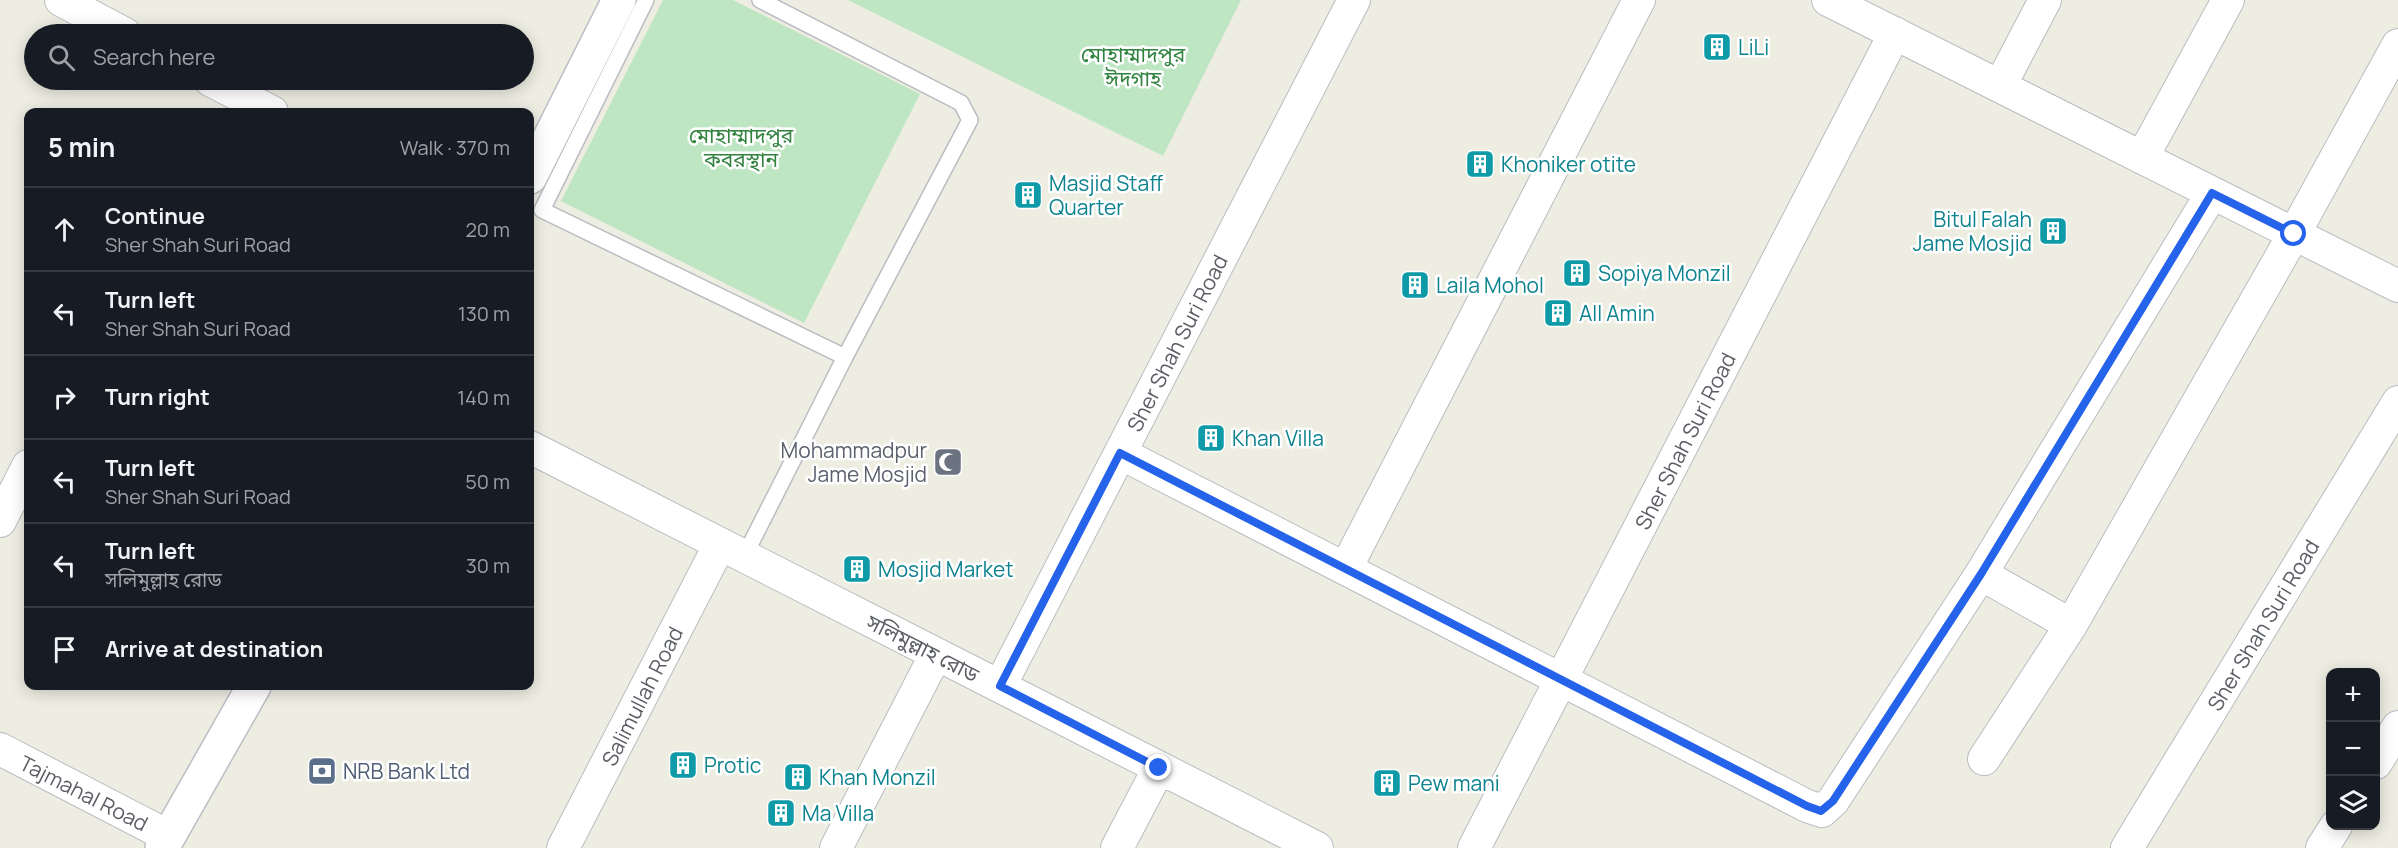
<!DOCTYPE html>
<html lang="en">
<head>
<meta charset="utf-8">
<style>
	body { margin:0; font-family:Manrope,"Noto Sans Bengali",sans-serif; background:#242831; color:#f1f3f6 }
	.controls { position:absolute; right:18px; bottom:18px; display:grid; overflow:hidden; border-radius:12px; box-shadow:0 3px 15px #0003 }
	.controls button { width:54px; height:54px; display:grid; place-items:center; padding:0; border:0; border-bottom:2px solid #363941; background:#171b24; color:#f1f3f6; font:30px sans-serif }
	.stop { position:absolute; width:18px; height:18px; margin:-14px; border:4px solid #2563eb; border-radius:50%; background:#fff }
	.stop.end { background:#2563eb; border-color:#fff; box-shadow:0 2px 6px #0008 }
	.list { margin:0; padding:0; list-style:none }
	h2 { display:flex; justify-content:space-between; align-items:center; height:78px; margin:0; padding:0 24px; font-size:26px }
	h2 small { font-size:20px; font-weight:400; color:#9ea1a6 }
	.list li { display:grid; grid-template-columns:39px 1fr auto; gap:18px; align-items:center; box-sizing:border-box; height:84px; padding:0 24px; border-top:2px solid #363941 }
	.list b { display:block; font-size:22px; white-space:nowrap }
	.list p { margin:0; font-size:20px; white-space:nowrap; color:#9ea1a6 }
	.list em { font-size:20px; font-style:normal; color:#9ea1a6 }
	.icon { flex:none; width:33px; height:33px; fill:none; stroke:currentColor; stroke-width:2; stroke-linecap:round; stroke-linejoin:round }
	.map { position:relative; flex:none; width:2398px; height:848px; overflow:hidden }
	.search { position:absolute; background:#171b24; box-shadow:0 3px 15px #0003; left:24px; top:24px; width:510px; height:66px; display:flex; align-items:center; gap:15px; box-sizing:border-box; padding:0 21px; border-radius:33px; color:#9ea1a6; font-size:22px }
	.panel { position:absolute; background:#171b24; box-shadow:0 3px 15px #0003; left:24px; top:108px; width:510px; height:582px; border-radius:12px }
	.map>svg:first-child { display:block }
</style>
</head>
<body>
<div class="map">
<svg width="2398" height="848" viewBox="0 0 2398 848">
	<rect width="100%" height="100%" fill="#eeede2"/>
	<!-- green -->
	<path fill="#bee6c3" d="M663 0H733L920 94 804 323 561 201Z
		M848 0H1241L1163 156Z"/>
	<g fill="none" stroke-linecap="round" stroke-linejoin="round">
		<!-- lane casing -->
		<g stroke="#babcc2" stroke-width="18">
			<path id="lane" d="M646 0 542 210 845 357 970 120 961 103 760 0
				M744 557 845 357"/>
		</g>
		<!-- street casing -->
		<g stroke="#babcc2" stroke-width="34">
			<path id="street" d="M61 0 125 34
				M1828 0 2398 286
				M210 80 272 112
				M2000 86 2045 0
				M2142 158 2228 0
				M530 447 1317 848
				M1120 453 1807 806 1822 811 1833 801 1981 574 2212 193
				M0 521 28 466
				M1346 568 1639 0
				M1981 574 2071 625
				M1000 686 1354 0
				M0 749 168 836
				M1984 759 2071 625 2294 234 2398 45
				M2376 763 2398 727
				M563 848 720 544
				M836 848 936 654
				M1117 848 1159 768
				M1474 848 1895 33
				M2127 848 2398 402
				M2322 848 2336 826"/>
		</g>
		<!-- secondary casing -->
		<g stroke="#bbbdc4" stroke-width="36">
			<path id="secondary" d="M530 177 619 0
				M162 848 254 686"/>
		</g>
		<!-- lane -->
		<use href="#lane" stroke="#fff" stroke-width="15"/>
		<!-- street -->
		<use href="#street" stroke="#fff" stroke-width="32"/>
		<!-- secondary -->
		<use href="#secondary" stroke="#fff" stroke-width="33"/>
	</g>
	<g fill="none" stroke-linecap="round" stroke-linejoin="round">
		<!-- route -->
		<path stroke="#2563eb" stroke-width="8" d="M1159 768 1000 686 1120 453 1807 806 1821 811 1833 801 1981 574 2212 193 2294 234"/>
	</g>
	<!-- icons -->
	<defs>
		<g id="building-square" transform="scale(1.5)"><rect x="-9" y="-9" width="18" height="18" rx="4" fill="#0f9aa8" stroke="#fff"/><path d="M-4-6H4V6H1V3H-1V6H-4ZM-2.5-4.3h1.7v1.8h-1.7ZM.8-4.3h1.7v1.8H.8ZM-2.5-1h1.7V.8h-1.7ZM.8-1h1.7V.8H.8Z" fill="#fff"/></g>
		<g id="mosque-square" transform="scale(1.5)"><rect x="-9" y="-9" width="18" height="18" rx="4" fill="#6b7280" stroke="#fff"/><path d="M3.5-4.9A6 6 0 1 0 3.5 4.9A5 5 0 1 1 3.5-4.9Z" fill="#fff"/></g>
		<g id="bank-square" transform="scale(1.5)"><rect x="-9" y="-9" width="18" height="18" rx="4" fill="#5c6f8a" stroke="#fff"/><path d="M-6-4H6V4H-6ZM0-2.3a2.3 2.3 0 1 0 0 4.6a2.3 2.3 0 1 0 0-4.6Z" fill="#fff"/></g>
	</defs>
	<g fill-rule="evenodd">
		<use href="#building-square" x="1717" y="47"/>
		<use href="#building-square" x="1480" y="164"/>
		<use href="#building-square" x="1028" y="195"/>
		<use href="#building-square" x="2053" y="231"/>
		<use href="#building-square" x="1577" y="273"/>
		<use href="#building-square" x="1415" y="285"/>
		<use href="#building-square" x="1558" y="313"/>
		<use href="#building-square" x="1211" y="438"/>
		<use href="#mosque-square" x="948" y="462"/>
		<use href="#building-square" x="857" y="569"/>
		<use href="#building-square" x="683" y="765"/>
		<use href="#bank-square" x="322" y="771"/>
		<use href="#building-square" x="798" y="777"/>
		<use href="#building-square" x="1387" y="783"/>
		<use href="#building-square" x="781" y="813"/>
	</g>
	<g text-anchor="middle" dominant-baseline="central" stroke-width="5" stroke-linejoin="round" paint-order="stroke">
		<!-- culture labels -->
		<g font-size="21" fill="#0d838f" stroke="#fff" text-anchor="start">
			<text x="1738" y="47">LiLi</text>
			<text x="1501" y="164">Khoniker otite</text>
			<text x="1049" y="183">Masjid Staff<tspan x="1049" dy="24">Quarter</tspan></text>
			<text x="2032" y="219" text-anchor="end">Bitul Falah<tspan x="2032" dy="24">Jame Mosjid</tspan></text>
			<text x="1598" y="273">Sopiya Monzil</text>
			<text x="1436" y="285">Laila Mohol</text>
			<text x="1579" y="313">All Amin</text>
			<text x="1232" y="438">Khan Villa</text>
			<text x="878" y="569">Mosjid Market</text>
			<text x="704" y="765">Protic</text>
			<text x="819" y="777">Khan Monzil</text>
			<text x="1408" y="783">Pew mani</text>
			<text x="802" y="813">Ma Villa</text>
		</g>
		<!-- park labels -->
		<g font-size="21" fill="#328340" stroke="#fff">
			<text x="1133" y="54">মোহাম্মাদপুর<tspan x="1133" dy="24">ঈদগাহ</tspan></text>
			<text x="741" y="135">মোহাম্মাদপুর<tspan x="741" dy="24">কবরস্থান</tspan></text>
		</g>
		<!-- street labels -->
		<g font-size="21" fill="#5b5e64" stroke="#fff">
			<text transform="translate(1177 343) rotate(-63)">Sher Shah Suri Road</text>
			<text transform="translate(1685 441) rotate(-63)">Sher Shah Suri Road</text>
			<text transform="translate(2263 625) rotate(-59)">Sher Shah Suri Road</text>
			<text transform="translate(923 648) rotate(27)">সলিমুল্লাহ রোড</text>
			<text transform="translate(642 696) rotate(-63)">Salimullah Road</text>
			<text transform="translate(84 793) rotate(27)">Tajmahal Road</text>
		</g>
		<!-- worship labels -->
		<g font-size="21" fill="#5b616d" stroke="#fff" text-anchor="end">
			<text x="927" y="450">Mohammadpur<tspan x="927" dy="24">Jame Mosjid</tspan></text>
		</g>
		<!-- service labels -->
		<g font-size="21" fill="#4e5e75" stroke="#fff" text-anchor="start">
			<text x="343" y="771">NRB Bank Ltd</text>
		</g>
	</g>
</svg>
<div class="controls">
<button>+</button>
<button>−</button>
<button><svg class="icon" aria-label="layers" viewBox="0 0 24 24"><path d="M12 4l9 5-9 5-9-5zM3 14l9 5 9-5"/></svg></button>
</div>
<div class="stop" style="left:2294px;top:234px"></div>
<div class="stop end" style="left:1159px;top:768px"></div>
<div class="search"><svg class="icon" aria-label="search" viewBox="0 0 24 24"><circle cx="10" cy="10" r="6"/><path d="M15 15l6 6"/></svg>Search here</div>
<section class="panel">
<h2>5 min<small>Walk · 370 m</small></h2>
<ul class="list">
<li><svg class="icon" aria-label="ahead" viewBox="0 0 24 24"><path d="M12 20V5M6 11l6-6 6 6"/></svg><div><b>Continue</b><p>Sher Shah Suri Road</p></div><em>20 m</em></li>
<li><svg class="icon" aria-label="left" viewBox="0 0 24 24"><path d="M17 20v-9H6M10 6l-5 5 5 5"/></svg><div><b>Turn left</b><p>Sher Shah Suri Road</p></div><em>130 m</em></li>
<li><svg class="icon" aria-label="right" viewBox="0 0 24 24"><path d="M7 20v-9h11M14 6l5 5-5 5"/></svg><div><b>Turn right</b></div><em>140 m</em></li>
<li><svg class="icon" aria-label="left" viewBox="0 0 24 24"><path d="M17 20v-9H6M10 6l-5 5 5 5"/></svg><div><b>Turn left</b><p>Sher Shah Suri Road</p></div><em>50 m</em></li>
<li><svg class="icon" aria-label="left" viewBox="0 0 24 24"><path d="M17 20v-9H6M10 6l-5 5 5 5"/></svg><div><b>Turn left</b><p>সলিমুল্লাহ রোড</p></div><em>30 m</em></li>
<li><svg class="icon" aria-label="arrive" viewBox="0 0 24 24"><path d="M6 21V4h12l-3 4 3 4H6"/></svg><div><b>Arrive at destination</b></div></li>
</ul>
</section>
</div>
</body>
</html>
